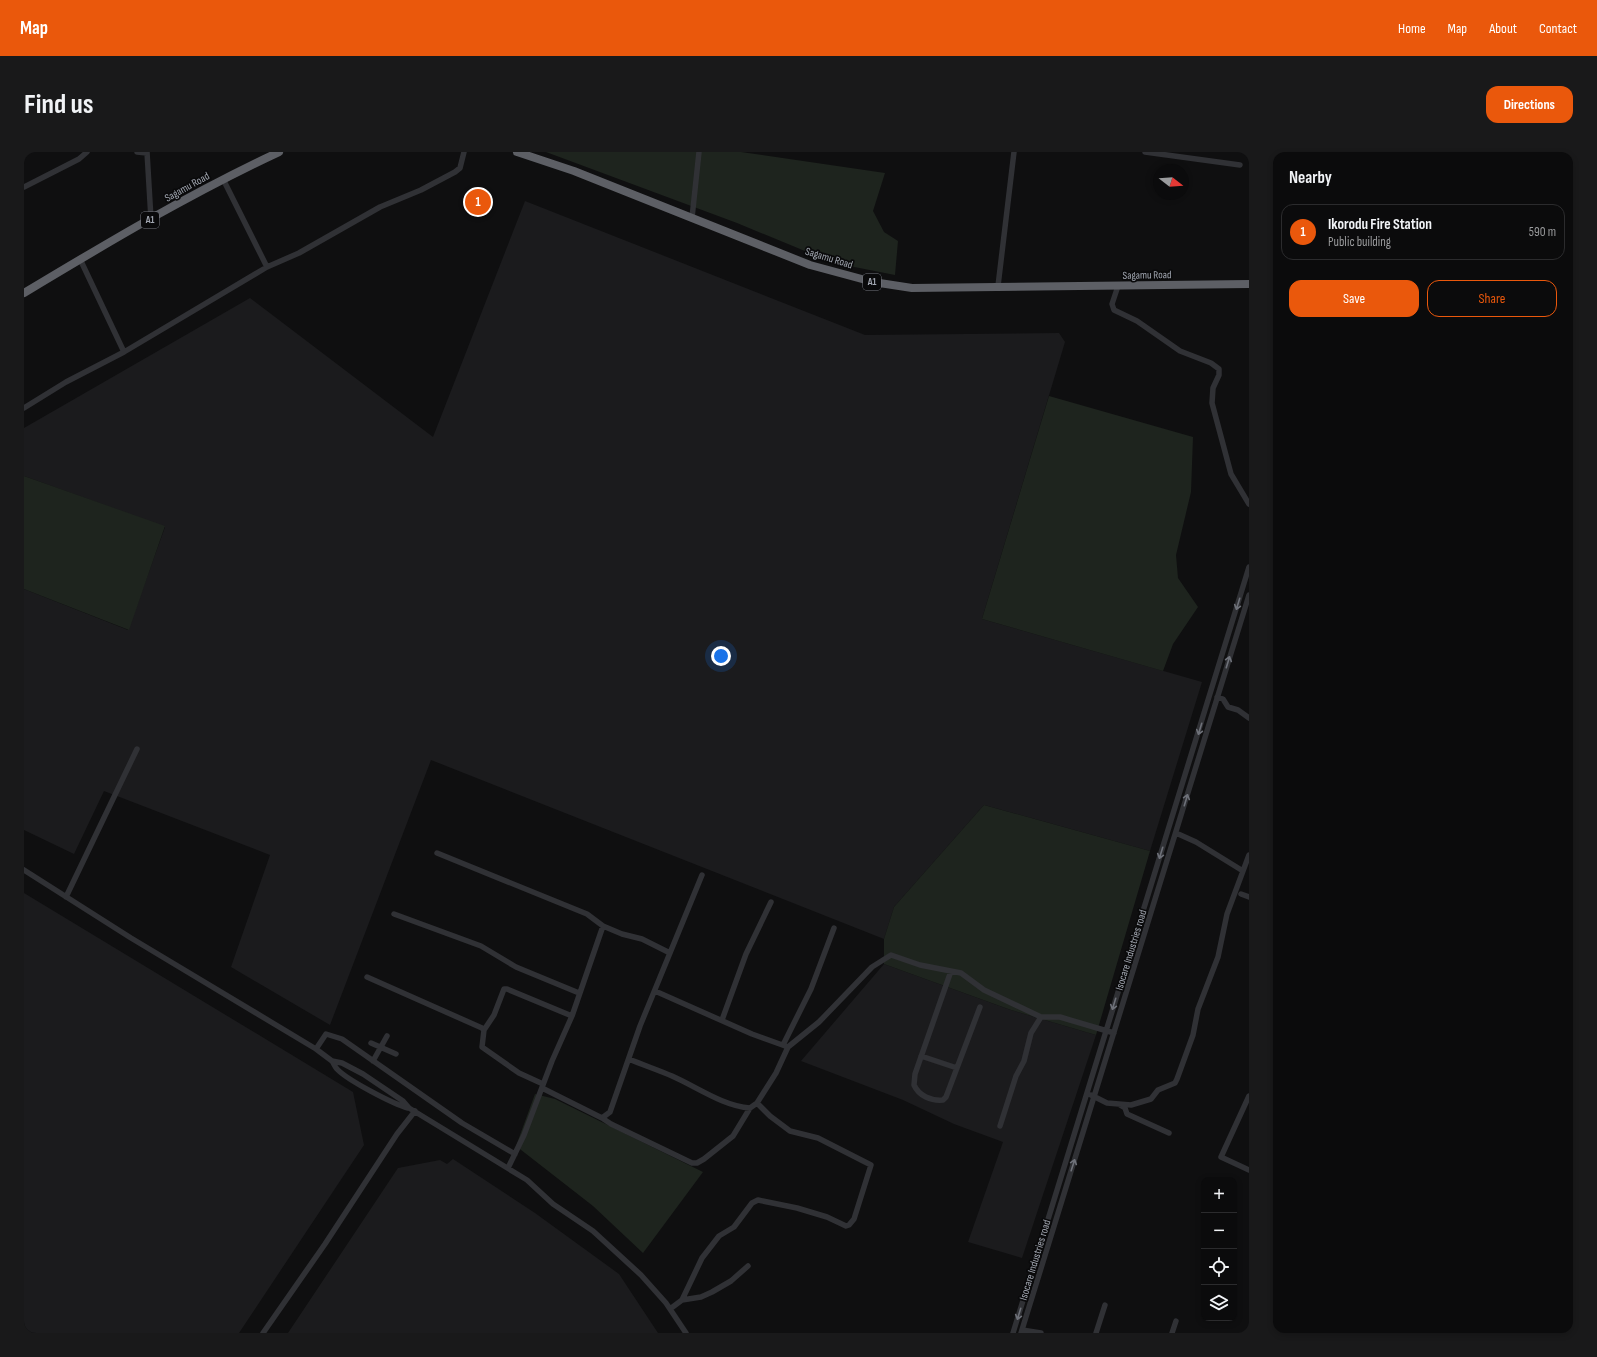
<!DOCTYPE html>
<html lang="en">
<head>
<meta charset="utf-8">
<style>
	body { margin:0; font-family:"Sofia Sans Condensed",sans-serif; background:#19191a; color:#f1f3f6 }
	.controls { position:absolute; right:12px; bottom:12px; display:grid; overflow:hidden; border-radius:8px; box-shadow:0 2px 6px #0003 }
	.controls button { width:36px; height:36px; display:grid; place-items:center; padding:0; border:0; border-bottom:1px solid #2b2b2d; background:#0b0b0c; color:#f1f3f6; font:20px sans-serif }
	.compass { position:absolute; left:1129px; top:12px; width:36px; height:36px; border-radius:50%; background:#0b0b0c; box-shadow:0 2px 6px #0003; rotate:107deg }
	.you { position:absolute; left:697px; top:504px; width:14px; height:14px; margin:-10px; border:3px solid #fff; border-radius:50%; background:#1a73e8; box-shadow:0 0 0 6px #1a73e833 }
	.badge { display:grid; place-items:center; width:26px; height:26px; border-radius:50%; background:#ea580c; color:#fff; font-size:13px; font-weight:700 }
	.pin { position:absolute; translate:-50% -50%; border:2px solid #fff; box-shadow:0 1px 4px #0006 }
	.list { margin:0; padding:0; list-style:none }
	h2 { display:flex; justify-content:space-between; align-items:center; height:52px; margin:0; padding:0 16px; font-size:17px }
	h2 small { font-size:13px; font-weight:400; color:#9a9b9d }
	.list li { display:grid; grid-template-columns:26px 1fr auto; gap:12px; align-items:center; box-sizing:border-box; height:56px; margin:0 8px 8px; padding:0 8px; border:1px solid #2b2b2d; border-radius:12px }
	.list b { display:block; font-size:15px; white-space:nowrap }
	.list p { margin:0; font-size:13px; white-space:nowrap; color:#9a9b9d }
	.list em { font-size:13px; font-style:normal; color:#9a9b9d }
	.actions { display:flex; gap:8px; padding:12px 16px }
	.actions a { flex:1; padding:9px 0; border:1px solid #ea580c; border-radius:12px; text-align:center; font-size:14px; color:#ea580c }
	.actions .main { background:#ea580c; color:#fff }
	.icon { flex:none; width:22px; height:22px; fill:none; stroke:currentColor; stroke-width:2; stroke-linecap:round; stroke-linejoin:round }
	.map { position:relative; flex:none; width:1225px; height:1181px; overflow:hidden; border-radius:12px }
	header { display:flex; align-items:center; gap:24px; box-sizing:border-box; height:56px; padding:0 20px; background:#ea580c; color:#fff }
	header strong { font-size:19px }
	nav { display:flex; gap:22px; margin-inline-start:auto; font-size:14px }
	.intro { display:flex; align-items:center; justify-content:space-between; box-sizing:border-box; height:96px; padding:0 24px }
	h1 { margin:0; font-size:28px }
	.button { padding:10px 18px; border-radius:12px; background:#ea580c; color:#fff; font-size:14px; font-weight:700 }
	main { display:flex; gap:24px; padding:0 24px }
	aside { flex:1; background:#0b0b0c; border-radius:12px; box-shadow:0 2px 6px #0003 }
	.map>svg:first-child { display:block }
</style>
</head>
<body>
<header>
<strong>Map</strong>
<nav><a>Home</a><a>Map</a><a>About</a><a>Contact</a></nav>
</header>
<div class="intro"><h1>Find us</h1><a class="button">Directions</a></div>
<main>
<div class="map">
<svg width="1225" height="1181" viewBox="0 0 1225 1181">
	<rect width="100%" height="100%" fill="#0f0f10"/>
	<!-- built -->
	<path fill="#1b1b1d" d="M501 49 841 183 1035 181 1041 190 958 467 1178 530 1126 699 960 653 870 755 860 787 407 608 306 873 207 815 246 703 80 639 50 702 0 678V437L104 478 141 375 0 324V276L226 146 409 285Z
		M0 741 329 940 340 993 215 1181H0Z
		M860 812 987 858 1072 883 998 1106 944 1090 979 990 930 972 879 948 777 909Z
		M429 1007 511 1061 595 1122 634 1181H264L374 1016 416 1008 423 1012Z"/>
	<!-- green -->
	<path fill="#1e241e" d="M522 0H717L861 21 849 59 860 80 874 89 871 123 810 111 713 71Z
		M1025 244 1169 285 1167 340 1152 403 1154 426 1174 455 1149 492 1139 519 958 467Z
		M0 324 141 374 105 478 0 437Z
		M960 653 1126 699 1072 883 987 858 860 812V787L870 755Z
		M511 942 531 947 679 1020 619 1101 569 1054 492 994Z"/>
	<g fill="none" stroke-linecap="round" stroke-linejoin="round">
		<!-- minor -->
		<path stroke="#303135" stroke-width="5.5" d="M113 0 123 1
			M123 0 127 67
			M1121 0 1216 13
			M199 27 243 115
			M0 35 55 7 63 0
			M668 66 675 0
			M56 107 100 200
			M974 134 990 0
			M1094 134 1088 152 1090 158 1113 169 1156 199 1187 211 1195 217V223L1189 236 1188 251 1207 322 1225 352
			M0 256 42 230 100 200 243 115 275 101 356 55 397 38 431 20 436 16 440 0
			M1193 545 1199 547 1204 555 1214 558 1225 566
			M1152 681 1172 690 1219 719
			M413 701 563 762 579 774 598 782 618 787 646 801
			M0 718 107 786 292 897 308 909 318 911 339 922 379 949 385 956 503 1028 529 1052 569 1079 617 1123 642 1151 662 1181
			M1217 742 1225 745
			M42 745 113 597
			M370 762 457 794 492 815 555 841
			M927 819 891 922 890 933C895 944 907 949 919 948L922 945 956 855
			M343 825 458 876 460 878 458 895 495 921 519 932
			M631 839 728 882 764 895
			M698 868 722 802 747 750
			M460 878 470 863 480 837H483L548 864
			M347 891 372 902
			M759 893 787 837 810 776
			M292 897 302 882 318 887 438 971 491 1002
			M897 904 933 916
			M605 907C619 913 634 918 648 924 673 935 699 954 726 956
			M308 909C310 912 311 915 313 917 323 928 369 952 384 956
			M349 909 363 884
			M518 936 578 966 586 960 616 874 678 723
			M1067 943 1083 951 1107 953 1127 947 1134 938 1151 931 1153 927 1169 883 1174 857 1194 805 1203 762 1225 703
			M1225 944 1197 1005 1225 1018
			M1096 953 1101 956 1103 962 1145 981
			M578 966 587 972 668 1011H673L680 1007 709 984 726 956 733 951 752 921 764 895 795 870 848 815 867 803 896 813 937 821 960 838 1017 865
			M976 974 992 924 1000 909 1007 881 1017 865H1036L1090 881
			M484 1016 500 983 528 909 548 864 579 774
			M658 1148 678 1106 695 1084 710 1075 728 1051 734 1048 773 1056 803 1065 822 1074 825 1073 830 1067 847 1013 794 986 766 979 746 964 733 951
			M646 1157 658 1148 677 1145 688 1140 707 1129 724 1114
			M998 1178 1017 1181
			M239 1181 301 1092 373 982 391 959
			M989 1181 1225 415
			M997 1181 1225 443
			M1072 1181 1081 1153
			M1148 1181 1152 1169"/>
		<!-- highway -->
		<path stroke="#5d5f65" stroke-width="8" d="M493 0 550 19 786 113 849 130 888 136 1225 132
			M0 141C83 91 167 41 255 0"/>
	</g>
	<!-- one-way arrows -->
	<defs><path id="oneway-shaft" d="M-6 0H5M1.5-3L5.5 0L1.5 3" fill="none" stroke-width="1.6" stroke-linecap="round" stroke-linejoin="round"/></defs>
	<g stroke="#6e7179">
		<use href="#oneway-shaft" transform="translate(1214 452) rotate(107)"/>
		<use href="#oneway-shaft" transform="translate(1204 510) rotate(-73)"/>
		<use href="#oneway-shaft" transform="translate(1176 577) rotate(107)"/>
		<use href="#oneway-shaft" transform="translate(1162 648) rotate(-73)"/>
		<use href="#oneway-shaft" transform="translate(1137 701) rotate(107)"/>
		<use href="#oneway-shaft" transform="translate(1090 852) rotate(107)"/>
		<use href="#oneway-shaft" transform="translate(1049 1013) rotate(-72)"/>
		<use href="#oneway-shaft" transform="translate(995 1162) rotate(107)"/>
	</g>
	<g text-anchor="middle" dominant-baseline="central" stroke-width="3.5" stroke-linejoin="round" paint-order="stroke">
		<!-- shield labels -->
		<g fill="#0a0a0b" stroke="#74777e" stroke-width="1">
			<rect x="117" y="60" width="18" height="16" rx="3"/>
			<rect x="839" y="122" width="18" height="16" rx="3"/>
		</g>
		<g font-size="10" font-weight="bold" fill="#a1a6b0">
			<text x="126" y="68">A1</text>
			<text x="848" y="130">A1</text>
		</g>
		<!-- street labels -->
		<g font-size="11" fill="#a1a6b0" stroke="#0a0a0b">
			<text transform="translate(163 35) rotate(-29)">Sagamu Road</text>
			<text transform="translate(805 106) rotate(17)">Sagamu Road</text>
			<text transform="translate(1123 123) rotate(-1)">Sagamu Road</text>
			<text transform="translate(1107 798) rotate(-73)">Isocare Industries road</text>
			<text transform="translate(1011 1108) rotate(-73)">Isocare Industries road</text>
		</g>
	</g>
</svg>
<div class="controls">
<button>+</button>
<button>−</button>
<button><svg class="icon" aria-label="locate" viewBox="0 0 24 24"><circle cx="12" cy="12" r="6"/><path d="M12 2v4M12 18v4M2 12h4M18 12h4"/></svg></button>
<button><svg class="icon" aria-label="layers" viewBox="0 0 24 24"><path d="M12 4l9 5-9 5-9-5zM3 14l9 5 9-5"/></svg></button>
</div>
<svg class="compass" viewBox="-18 -18 36 36"><path d="M0-13l5 13h-10z" fill="#e53935"/><path d="M0 13l5-13h-10z" fill="#9a9b9d"/></svg>
<div class="you"></div>
<div class="pin badge" style="left:454px;top:50px">1</div>
</div>
<aside>
<h2>Nearby<small></small></h2>
<ul class="list">
<li><span class="badge">1</span><div><b>Ikorodu Fire Station</b><p>Public building</p></div><em>590 m</em></li>
</ul>
<div class="actions"><a class="main">Save</a><a>Share</a></div>
</aside>
</main>
</body>
</html>
